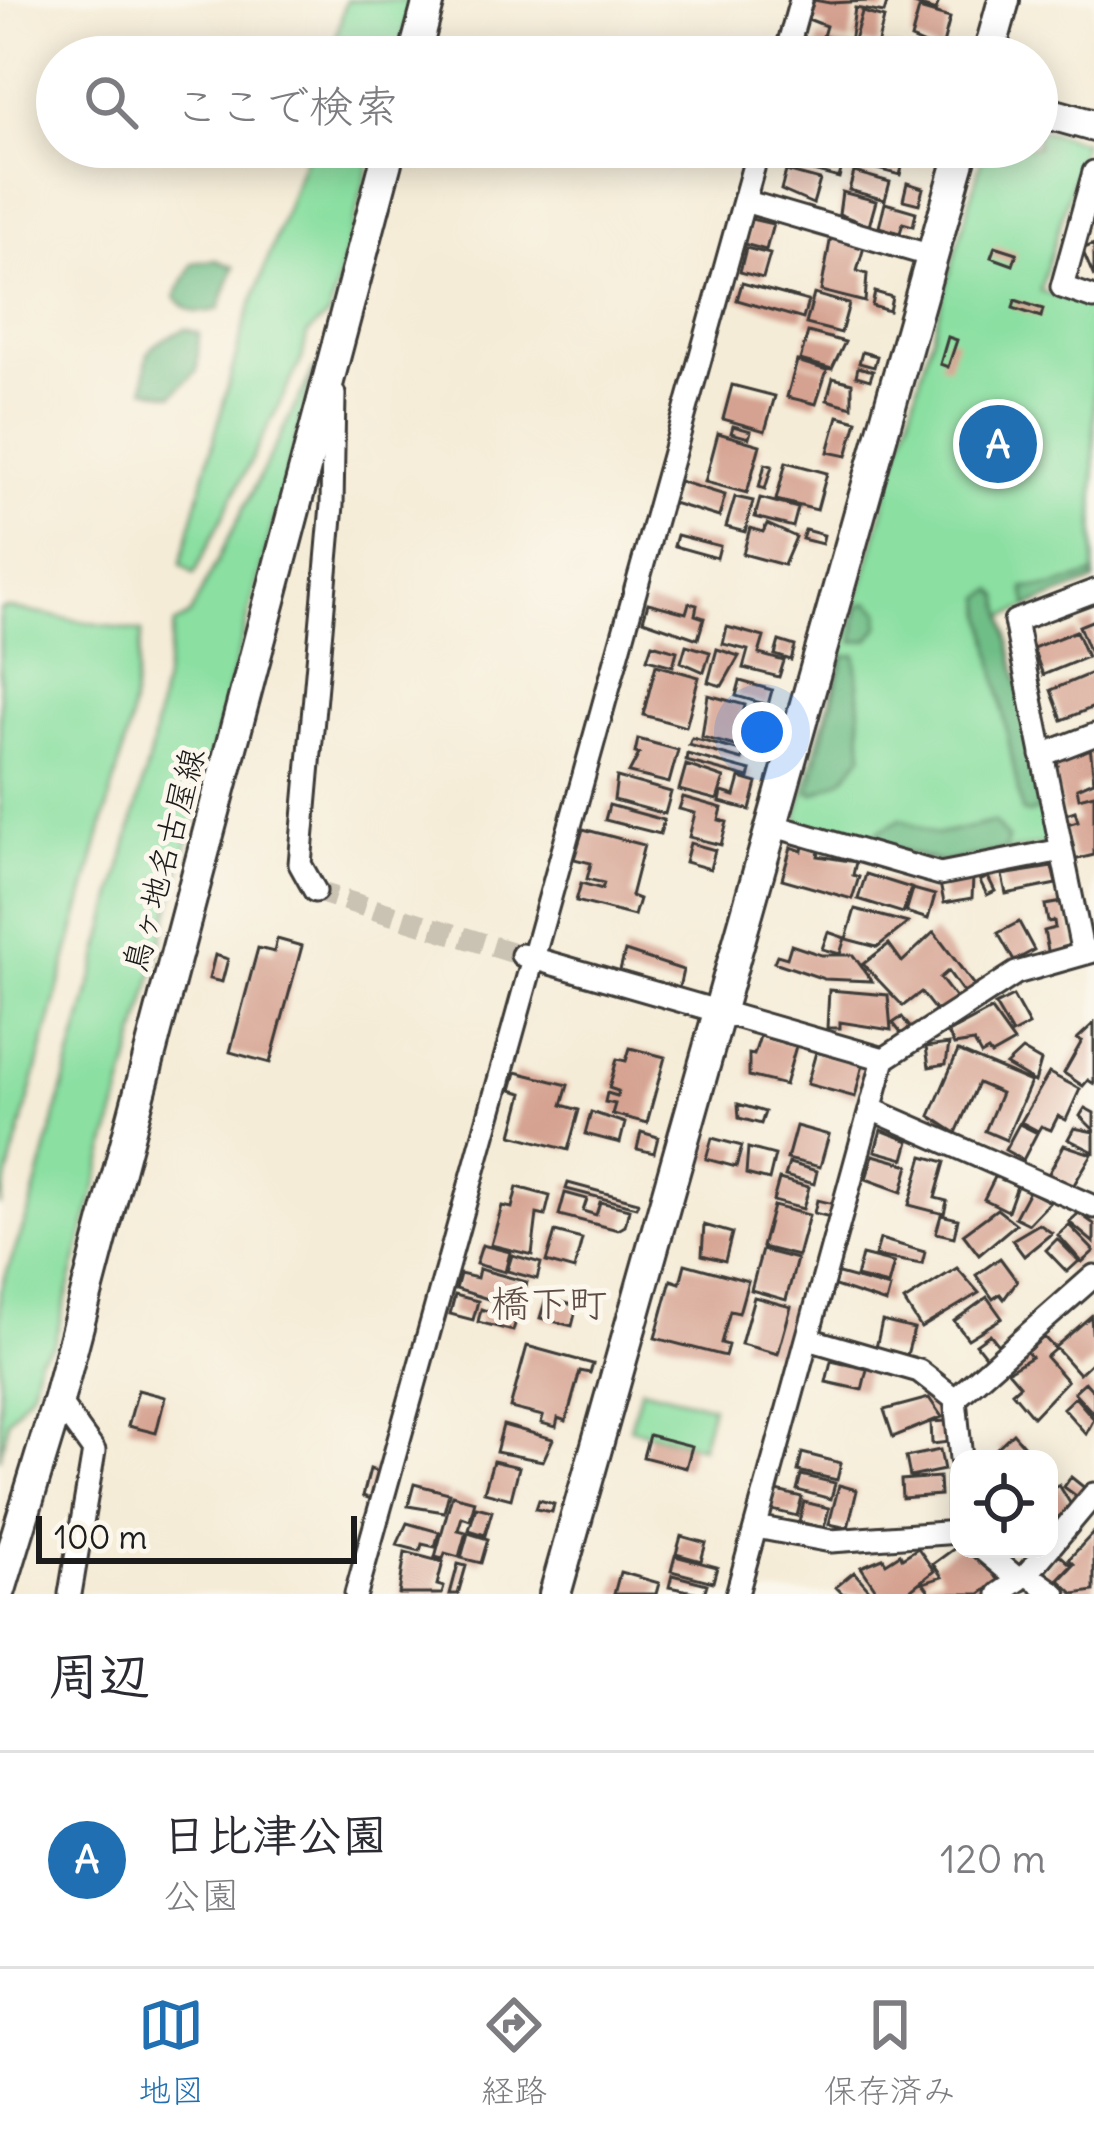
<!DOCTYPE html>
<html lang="ja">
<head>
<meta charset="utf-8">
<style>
	body { margin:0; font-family:Delius,"Klee One",sans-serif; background:#f7f7f7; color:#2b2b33 }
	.controls { position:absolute; right:36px; bottom:36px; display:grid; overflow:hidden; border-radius:24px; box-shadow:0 6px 30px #0003 }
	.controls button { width:108px; height:108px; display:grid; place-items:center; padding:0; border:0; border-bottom:3px solid #e1e1e2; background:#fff; color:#2b2b33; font:60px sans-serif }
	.scale { position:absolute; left:36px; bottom:30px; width:321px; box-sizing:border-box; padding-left:12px; border:6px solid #1c1c1c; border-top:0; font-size:33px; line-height:42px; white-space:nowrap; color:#1c1c1c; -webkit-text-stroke:9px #fbf7ec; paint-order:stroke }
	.you { position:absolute; left:762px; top:732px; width:42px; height:42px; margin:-30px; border:9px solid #fff; border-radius:50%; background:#1a73e8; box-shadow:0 0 0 18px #1a73e833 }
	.badge { display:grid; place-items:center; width:78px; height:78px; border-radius:50%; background:#1f6fb2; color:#fff; font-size:39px; font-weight:700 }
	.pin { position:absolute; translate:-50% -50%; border:6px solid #fff; box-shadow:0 3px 12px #0006 }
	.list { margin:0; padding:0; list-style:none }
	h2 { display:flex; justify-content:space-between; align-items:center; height:156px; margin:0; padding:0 48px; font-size:51px }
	h2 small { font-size:39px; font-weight:400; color:#7c7c81 }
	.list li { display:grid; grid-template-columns:78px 1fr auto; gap:36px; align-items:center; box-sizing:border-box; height:216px; padding:0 48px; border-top:3px solid #e1e1e2 }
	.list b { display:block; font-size:45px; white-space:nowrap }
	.list p { margin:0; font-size:39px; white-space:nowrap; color:#7c7c81 }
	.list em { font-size:39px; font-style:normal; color:#7c7c81 }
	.icon { flex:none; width:66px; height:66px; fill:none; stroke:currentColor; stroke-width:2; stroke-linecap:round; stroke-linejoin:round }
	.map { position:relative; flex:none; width:1094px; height:1594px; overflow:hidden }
	.search { position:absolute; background:#fff; box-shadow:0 6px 30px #0003; left:36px; right:36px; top:36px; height:132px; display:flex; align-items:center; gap:30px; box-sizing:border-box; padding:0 42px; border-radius:66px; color:#7c7c81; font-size:45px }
	.sheet { height:372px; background:#fff }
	nav { display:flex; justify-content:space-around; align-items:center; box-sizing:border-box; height:168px; border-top:3px solid #e1e1e2; background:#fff; font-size:33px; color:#7c7c81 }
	nav a { display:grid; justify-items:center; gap:6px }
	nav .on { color:#1f6fb2 }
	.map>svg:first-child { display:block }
</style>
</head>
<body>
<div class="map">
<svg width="1094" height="1594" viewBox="0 0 1094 1594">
	<rect width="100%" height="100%" fill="#fbf7ec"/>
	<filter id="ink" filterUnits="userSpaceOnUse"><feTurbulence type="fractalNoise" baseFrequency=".00833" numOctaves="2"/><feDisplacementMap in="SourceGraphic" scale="24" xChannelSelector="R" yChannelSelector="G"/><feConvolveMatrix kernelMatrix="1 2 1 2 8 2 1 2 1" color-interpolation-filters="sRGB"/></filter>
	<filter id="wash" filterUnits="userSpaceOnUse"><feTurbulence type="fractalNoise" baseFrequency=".004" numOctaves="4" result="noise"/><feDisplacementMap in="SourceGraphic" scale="48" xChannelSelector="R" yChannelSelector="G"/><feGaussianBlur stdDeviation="2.7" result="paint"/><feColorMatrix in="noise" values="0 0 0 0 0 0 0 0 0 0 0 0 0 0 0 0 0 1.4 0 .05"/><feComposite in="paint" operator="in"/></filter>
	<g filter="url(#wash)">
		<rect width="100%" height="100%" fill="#f5ecd7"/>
		<!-- green -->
		<path fill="#8adfa1" stroke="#537e5e" stroke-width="3" d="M346 0H412L398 57H331Z
			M1037 129 1084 142 1040 291 1094 306V581L1004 617 1051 843 941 865 801 823 797 816 985 147H1037Z
			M309 147H374L329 315 307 334 302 359 194 574 181 564 245 322Z
			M315 367 54 1344 39 1357 32 1389 8 1420 0 1459V1291L31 1206 96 966 151 750 174 625 190 615Z
			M7 608 142 632 129 728 0 1206V610Z
			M641 1388 712 1406 701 1447 630 1428Z"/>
		<!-- forest -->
		<path fill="#6fbe87" stroke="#466d52" stroke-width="3" d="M216 260 234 267 219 309C198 315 189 314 175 297L193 263Z
			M185 329 199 333 197 370 173 395 145 389C146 343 146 348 185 329Z
			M1094 574V581L1028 607 1024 588 1053 587Z
			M994 590 1000 596 1043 807 1029 814 1022 812 985 616 983 597Z
			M868 602 880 612 879 627 869 640 854 642 858 607Z
			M856 655 863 755 843 779 814 794 809 792 844 656Z
			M901 819 936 835 994 822 1008 839 1005 850 941 862 880 844 877 832Z"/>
		<g id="blocks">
			<!-- building -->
			<path fill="#d5a190" d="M814 0 830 3 888 0 884 13 855 8 850 43 823 36 826 26 808 19Z
				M901 0H939L936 11Z
				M919 9 950 18 941 52 911 39Z
				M862 12 884 18 877 46 854 40Z
				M819 38 864 51 863 57H814Z
				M882 46 900 48 897 57 880 56Z
				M788 147 844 159 839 178 783 163Z
				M859 147 905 156 900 175 854 163Z
				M786 171 820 180 813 204 781 190Z
				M854 172 890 182 885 200 849 190Z
				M907 183 923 188 919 204 903 200Z
				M842 192 876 201 869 226 839 214Z
				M885 203 916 212 913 226 903 223 900 233 879 227Z
				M751 219 773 224 766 250 744 244Z
				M831 236 864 247 857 271 867 274 865 302 821 291Z
				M1094 244V277L1082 249Z
				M995 246 1017 253 1013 265 991 257Z
				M746 248 770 254 763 278 740 272Z
				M742 283 808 301 803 319 737 300Z
				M875 292 892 297 889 311 872 306Z
				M814 294 849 304 841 333 806 324Z
				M1015 300 1043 309 1041 317 1013 308Z
				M808 332 845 342 832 369 800 360Z
				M948 337 957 340 948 367 940 364Z
				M862 352 877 356 874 367 859 363Z
				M797 361 827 370 816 404 787 397Z
				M858 367 873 371 870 380 856 376Z
				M833 378 852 383V407L827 400Z
				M732 385 775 396 765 431 723 419Z
				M838 416 857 421 847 456 828 452Z
				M733 426 751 431 749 438 731 433Z
				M718 433 760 445 747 493 705 482Z
				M786 462 827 473 817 510 776 500Z
				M765 464 772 466 765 489 759 487Z
				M679 481 725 495 719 517 673 503Z
				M735 497 753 501 745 532 726 527Z
				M760 498 798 508 793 527 755 517Z
				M767 524 796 537 784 565 743 554 750 528 763 532Z
				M805 530 824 535 822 544 802 539Z
				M677 535 720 546 717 558 674 546Z
				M648 603 686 613 689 603 697 605 695 615 704 618 698 639 643 620Z
				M1094 620V663L1079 626Z
				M727 627 764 637 759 654 784 661 779 677 743 668 748 650 723 644Z
				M1076 631 1087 657 1043 675 1033 648Z
				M779 641 795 646 791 660 775 655Z
				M652 644 677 651 673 666 647 659Z
				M686 645 710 652 704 672 681 662Z
				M717 649 739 656 722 686 708 682Z
				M656 665 699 677 686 727 643 715Z
				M1094 672V707L1062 720 1051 690Z
				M740 681 772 690 768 705 736 696Z
				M708 695 745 705 735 746 702 737Z
				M692 738 744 752 742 760 689 745Z
				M638 739 678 750 669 783 629 773 639 754 635 753Z
				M1090 746 1094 781 1077 788 1079 798 1094 794V855L1074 860 1063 825 1078 821 1075 811 1063 815 1052 766 1058 765 1056 759Z
				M687 754 751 771 749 778 686 761Z
				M686 765 724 778 717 800 679 790Z
				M617 777 671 792 665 814 614 800Z
				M740 778 757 783 750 810 720 802 722 792 735 796Z
				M683 797 722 808 719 820 727 822 721 845 689 837 695 813 679 809Z
				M609 805 664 820 660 834 605 820Z
				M583 829 644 845 631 896 639 899 634 916 576 901 581 883 602 889 604 883 587 879 591 863 574 859Z
				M690 843 715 850 710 869 685 862Z
				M803 846 819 851 818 856 856 862 853 875 859 877 852 899 782 879 791 847 802 851Z
				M1052 867 1056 884 1006 894 1002 875Z
				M866 874 911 888 903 913 858 899Z
				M973 877 972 898 944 903 940 883Z
				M988 877 995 891 987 895 980 881Z
				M913 889 935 895 928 919 906 912Z
				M1063 902 1075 947 1049 955 1044 931 1055 928 1054 921 1048 922 1045 905Z
				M855 909 908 923 877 947 846 939Z
				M1019 922 1034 950 1014 961 998 933Z
				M828 932 845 938 840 954 822 949Z
				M934 932 976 988 966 996 948 971 940 978 957 1000 938 1014 921 992 903 1006 863 964 889 944 902 962Z
				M277 939 302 946 270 1063 230 1052 258 948 274 952Z
				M791 945 821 955H853L872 981 824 979 774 962 777 955 787 958Z
				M625 951 683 970 679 988 619 974Z
				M215 955 228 959 222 982 209 979Z
				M829 990 888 995 891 1030 840 1022V1028H827Z
				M1013 996 1029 1025 1012 1034 995 1005Z
				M991 1010 1014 1042 991 1055 988 1051 981 1055 974 1042 954 1045 948 1033Z
				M902 1017 912 1030 904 1037 893 1023Z
				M1094 1023V1084L1088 1080 1083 1086 1064 1073 1082 1041 1077 1039Z
				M760 1036 796 1046 785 1085 749 1076V1054L754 1055Z
				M949 1044 946 1064 929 1067 926 1047Z
				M630 1048 665 1057 647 1123 612 1114 615 1104 605 1102 607 1093 617 1096 618 1091 609 1088 617 1059 626 1061Z
				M1022 1050 1041 1061 1035 1082 1006 1065Z
				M958 1051 1031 1082 1006 1140 985 1131 1001 1093 978 1083 956 1133 930 1116Z
				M816 1052 863 1064 855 1097 807 1084Z
				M516 1072 568 1085 562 1105 579 1110 568 1150 512 1135 523 1093 511 1090Z
				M1049 1073 1080 1089 1066 1120 1058 1116 1051 1130 1041 1126 1038 1131 1021 1122Z
				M738 1104 765 1112 761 1124 739 1118Z
				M1085 1108 1094 1113V1130L1080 1116Z
				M591 1112 625 1123 620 1143 585 1134Z
				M1019 1124 1037 1133 1023 1160 1005 1150Z
				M796 1126 829 1135 820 1167 787 1159Z
				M1074 1128 1094 1132V1152L1068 1139Z
				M881 1130 909 1141 904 1159 875 1151Z
				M641 1132 658 1137 654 1153 637 1149Z
				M712 1138 742 1146 736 1167 706 1159Z
				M1064 1145 1092 1154 1072 1188 1048 1175Z
				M748 1148 775 1155 769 1180 746 1174Z
				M873 1155 909 1165 902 1192 866 1179Z
				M923 1156 945 1162 935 1198 947 1201 944 1214 909 1205Z
				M789 1163 817 1171 814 1184 785 1176Z
				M996 1175 1017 1186 1008 1211 984 1199Z
				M779 1179 809 1187 803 1209 773 1201Z
				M568 1183 638 1202 636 1207 566 1189Z
				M517 1187 550 1196 545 1216 537 1214 532 1255 491 1245 502 1206 512 1208Z
				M1029 1191 1050 1202 1029 1224 1015 1217Z
				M565 1193 587 1199 583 1211 596 1215 600 1202 629 1209 625 1226 618 1230 559 1215Z
				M817 1200 834 1204 830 1217 814 1213Z
				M773 1206 809 1215 798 1256 762 1247Z
				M997 1209 1016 1224 979 1255 963 1234Z
				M1079 1213 1094 1224V1243L1069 1222Z
				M941 1215 958 1219 954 1237 936 1233Z
				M1039 1224 1052 1233 1024 1256 1012 1240Z
				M704 1225 732 1233 725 1261 702 1255Z
				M1069 1225 1094 1251 1082 1262 1058 1235Z
				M555 1232 582 1239 574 1270 546 1262Z
				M880 1239 925 1252 922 1264 875 1256Z
				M1057 1239 1079 1261 1067 1272 1046 1250Z
				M482 1245 510 1252 505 1272 476 1264Z
				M762 1250 797 1259 786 1300 751 1290Z
				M512 1255 541 1263 537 1279 507 1271Z
				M862 1255 894 1263 888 1285 856 1277Z
				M1000 1258 1017 1281 1004 1299 1000 1294 993 1299 976 1275Z
				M685 1264 748 1281 739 1313 730 1311 721 1343 728 1345 725 1356 655 1338 671 1280 680 1283Z
				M957 1268 979 1293 921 1328 904 1301Z
				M479 1269 527 1282 520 1309 456 1289 460 1274 477 1278Z
				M835 1273 890 1288 886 1303 832 1285Z
				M455 1295 478 1301 473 1320 450 1314Z
				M754 1297 791 1307 778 1354 741 1344Z
				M987 1297 1002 1318 968 1339 954 1321Z
				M546 1298 577 1306 572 1326 540 1318Z
				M493 1303 519 1310 513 1331 478 1322 481 1309 490 1312Z
				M1091 1316 1094 1360 1079 1374 1055 1347Z
				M882 1321 914 1329 907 1355 876 1348Z
				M990 1334 1001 1348 987 1358 976 1344Z
				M1044 1337 1055 1349 1046 1357 1067 1381 1033 1417 1012 1392 1020 1385 1008 1371 1031 1357 1027 1352Z
				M527 1346 593 1364 590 1373 580 1371 566 1421 558 1418 556 1427 541 1423 543 1416 510 1408Z
				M831 1361 867 1369 862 1390 826 1382Z
				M1085 1382 1094 1392V1414L1074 1392Z
				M138 1390 165 1397 156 1433 128 1426Z
				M1075 1397 1094 1419 1086 1434 1063 1408Z
				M929 1398 942 1417 893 1437 884 1410Z
				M947 1421 949 1442 932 1444 931 1422Z
				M503 1425 553 1439 543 1461 496 1452Z
				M1013 1433 1027 1449 1007 1459 997 1448Z
				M649 1435 692 1446 686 1468 643 1457Z
				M940 1450 944 1470 910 1477 906 1457Z
				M802 1453 841 1463 837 1480 798 1471Z
				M493 1461 519 1467 511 1499 484 1492Z
				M370 1469 378 1472 371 1499 363 1496Z
				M801 1475 835 1483 831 1499 797 1490Z
				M939 1477 940 1495 902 1498 901 1480Z
				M1071 1477 1086 1489 1079 1498 1064 1487Z
				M414 1484 449 1493 444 1512 408 1506Z
				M839 1485 857 1490 848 1528 829 1524Z
				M1059 1485 1073 1508 1055 1519 1049 1491Z
				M777 1491 802 1497 797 1516 772 1510Z
				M452 1495 475 1501 470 1520 462 1517 458 1530 466 1532 459 1557 445 1553 443 1559 435 1557Z
				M539 1500 554 1504 552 1512 536 1509Z
				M804 1502 829 1508 824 1528 799 1522Z
				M476 1507 492 1511 485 1535 469 1530Z
				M407 1523 439 1532 435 1547 422 1544 420 1551 397 1545Z
				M1094 1532V1591L1074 1594 1059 1580 1074 1564 1069 1559Z
				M468 1533 488 1539 481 1563 461 1558Z
				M681 1536 706 1543 701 1561 676 1554Z
				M959 1545 983 1559 998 1581 980 1594H931L923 1583 942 1577 933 1564Z
				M918 1548 934 1571 905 1594H879L861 1567 883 1558 886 1563 900 1554 902 1558Z
				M405 1552 443 1562 437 1585 444 1587 442 1594H399Z
				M1059 1554 1071 1565 1055 1582 1043 1571Z
				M675 1556 717 1567 713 1582 671 1571Z
				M458 1564 466 1566 458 1594H450Z
				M620 1572 659 1583 656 1594H614Z
				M854 1572 873 1594H843L836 1587Z
				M672 1575 707 1584 704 1594 669 1587Z"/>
		</g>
	</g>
	<g filter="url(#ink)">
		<use href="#blocks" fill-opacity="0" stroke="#3d3b38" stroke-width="3"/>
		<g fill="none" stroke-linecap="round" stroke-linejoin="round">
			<!-- street-tunnel -->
			<path stroke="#cac2b2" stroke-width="21" stroke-dasharray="21 10" stroke-linecap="butt" d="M315 891 521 955"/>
			<!-- street casing -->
			<g stroke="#3d3b38" stroke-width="27">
				<path id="street" d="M785 57 801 0
					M1094 172 1062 287 1094 298
					M744 201 932 256
					M1042 755 1094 735
					M771 825 940 874 1062 850
					M315 891 300 864 332 505 334 394
					M1083 954 1015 621 1094 591
					M522 955 884 1059
					M871 1109 1094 1207
					M808 1339 919 1371 955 1399 961 1459
					M955 1399 1094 1276
					M58 1401 94 1451 70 1594
					M959 1476V1516
					M756 1527 831 1541 959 1532
					M982 1549 1019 1580
					M1027 1574 1055 1594
					M356 1594 759 147
					M737 1594 884 1059 1016 973 1094 951
					M999 1594 1027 1574 1094 1494"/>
			</g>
			<!-- secondary casing -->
			<g stroke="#3d3b38" stroke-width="36">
				<path id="secondary" d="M414 57 429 0
					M988 57 1004 0
					M1037 110 1094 126
					M0 1590 58 1401 390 147
					M555 1594 963 147"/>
			</g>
			<!-- street -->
			<use href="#street" stroke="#fff" stroke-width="21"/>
			<!-- secondary -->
			<use href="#secondary" stroke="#fff" stroke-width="30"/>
		</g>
	</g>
	<g text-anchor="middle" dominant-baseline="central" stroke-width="10" stroke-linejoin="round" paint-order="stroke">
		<!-- street labels -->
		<g font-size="33" fill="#1c1c1c" stroke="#fbf7ec">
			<text transform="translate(163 860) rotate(-75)">鳥ヶ地名古屋線</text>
		</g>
		<!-- quarter labels -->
		<g font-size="39" fill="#5d4b45" stroke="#fbf7ec">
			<text x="549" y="1303">橋下町</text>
		</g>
	</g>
</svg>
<div class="controls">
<button><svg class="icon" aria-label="locate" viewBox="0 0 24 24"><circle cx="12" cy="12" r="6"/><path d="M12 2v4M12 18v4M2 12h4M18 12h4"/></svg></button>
</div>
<div class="scale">100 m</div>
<div class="you"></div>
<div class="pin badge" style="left:998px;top:444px">A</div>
<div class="search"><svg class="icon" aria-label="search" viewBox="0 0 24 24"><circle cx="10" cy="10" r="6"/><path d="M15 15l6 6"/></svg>ここで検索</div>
</div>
<section class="sheet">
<h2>周辺<small></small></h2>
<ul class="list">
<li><span class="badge">A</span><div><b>日比津公園</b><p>公園</p></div><em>120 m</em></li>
</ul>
</section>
<nav>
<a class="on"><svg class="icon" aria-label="map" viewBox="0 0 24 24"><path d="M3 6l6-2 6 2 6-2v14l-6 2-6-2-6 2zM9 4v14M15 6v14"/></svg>地図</a>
<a><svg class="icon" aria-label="directions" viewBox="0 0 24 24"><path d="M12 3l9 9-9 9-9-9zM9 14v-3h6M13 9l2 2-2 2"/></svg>経路</a>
<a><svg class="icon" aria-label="saved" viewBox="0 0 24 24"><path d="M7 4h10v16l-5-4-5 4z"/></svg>保存済み</a>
</nav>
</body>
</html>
